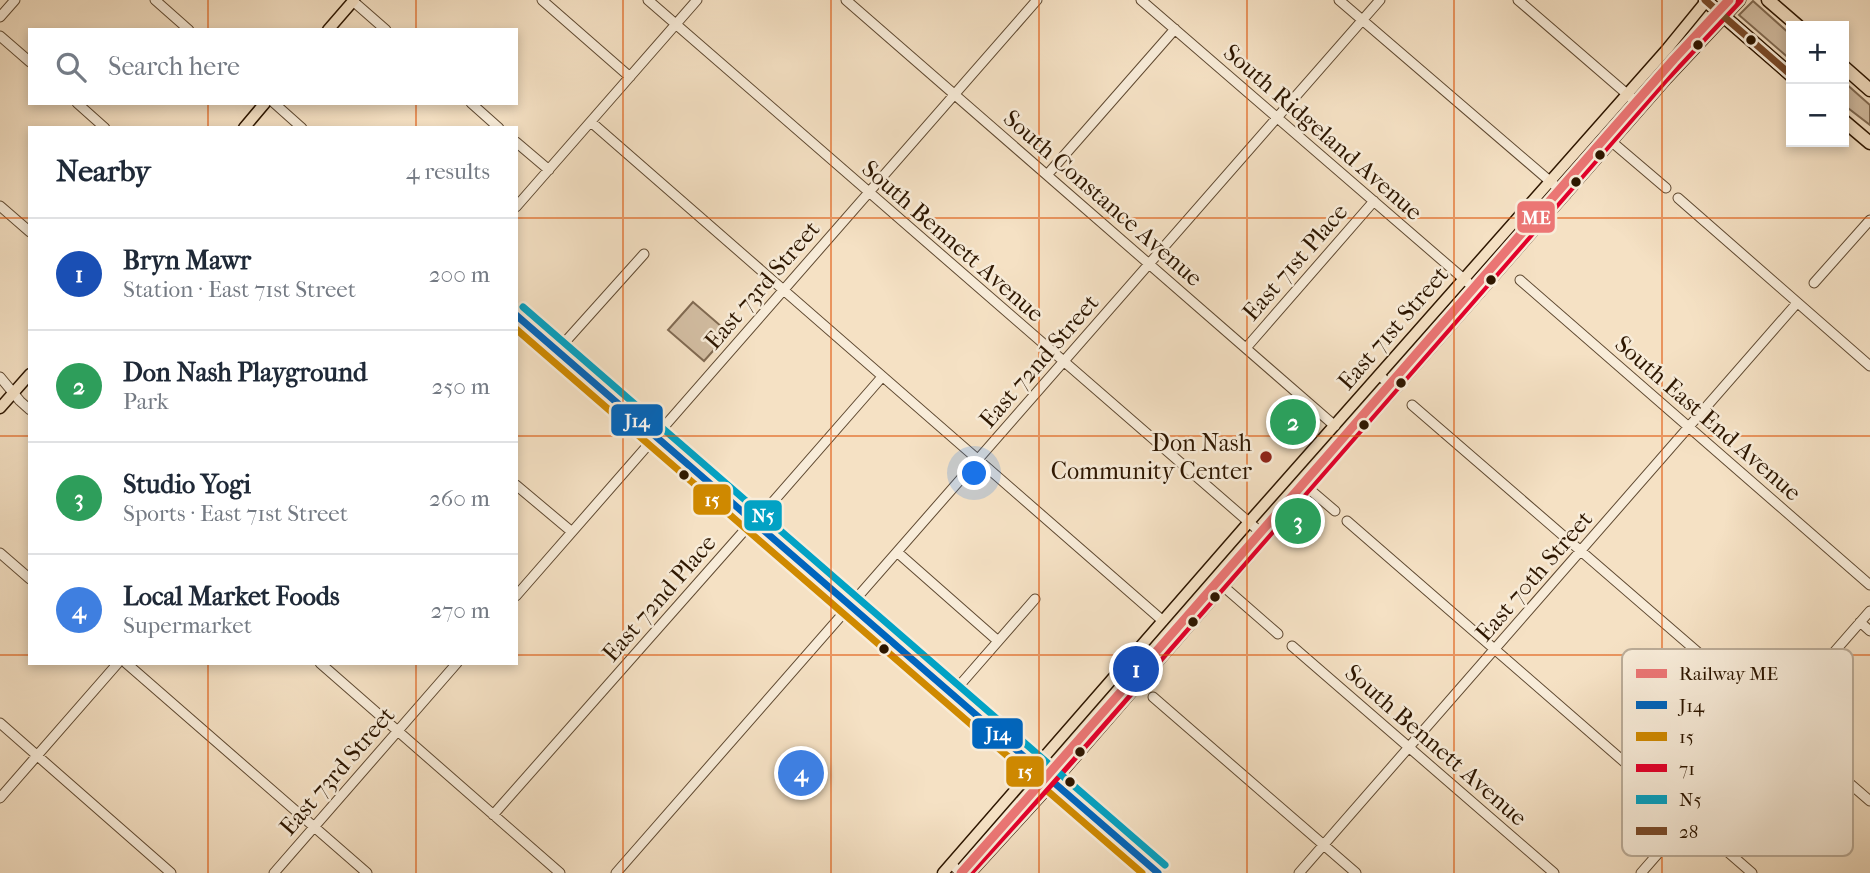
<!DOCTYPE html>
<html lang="en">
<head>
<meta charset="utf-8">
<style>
	body { margin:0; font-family:"IM FELL French Canon",serif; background:#f2f2f3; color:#1f2937 }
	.controls { position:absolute; right:21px; top:21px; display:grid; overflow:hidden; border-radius:0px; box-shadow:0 4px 10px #0003 }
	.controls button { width:63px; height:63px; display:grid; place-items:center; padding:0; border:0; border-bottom:2px solid #e0e1e3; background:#fff; color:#1f2937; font:35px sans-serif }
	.you { position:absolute; left:975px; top:474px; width:24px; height:24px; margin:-18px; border:5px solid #fff; border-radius:50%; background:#1a73e8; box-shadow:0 0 0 10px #1a73e833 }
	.badge { display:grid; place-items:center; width:46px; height:46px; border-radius:50%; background:#8f2418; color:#fff; font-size:23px; font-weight:700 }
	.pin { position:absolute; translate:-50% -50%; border:4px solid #fff; box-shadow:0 2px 7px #0006 }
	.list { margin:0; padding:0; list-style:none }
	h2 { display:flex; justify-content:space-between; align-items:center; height:91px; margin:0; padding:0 28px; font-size:30px }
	h2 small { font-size:23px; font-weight:400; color:#747a83 }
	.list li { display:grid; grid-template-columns:46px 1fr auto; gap:21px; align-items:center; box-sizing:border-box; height:112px; padding:0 28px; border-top:2px solid #e0e1e3 }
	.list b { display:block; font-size:26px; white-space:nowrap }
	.list p { margin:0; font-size:23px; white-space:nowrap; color:#747a83 }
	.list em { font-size:23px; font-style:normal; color:#747a83 }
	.icon { flex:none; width:38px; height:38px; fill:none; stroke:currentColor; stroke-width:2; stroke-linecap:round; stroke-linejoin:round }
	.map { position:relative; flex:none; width:1870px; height:873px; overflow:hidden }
	.search { position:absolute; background:#fff; box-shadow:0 4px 10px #0003; left:28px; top:28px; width:490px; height:77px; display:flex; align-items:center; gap:18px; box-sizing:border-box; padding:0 24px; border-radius:0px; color:#747a83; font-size:26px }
	.panel { position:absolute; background:#fff; box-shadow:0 4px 10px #0003; left:28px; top:126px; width:490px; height:539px; border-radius:0px }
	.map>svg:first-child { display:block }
</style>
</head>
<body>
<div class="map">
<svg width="1870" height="873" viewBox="0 0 1870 873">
	<rect width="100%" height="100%" fill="#f5e1c4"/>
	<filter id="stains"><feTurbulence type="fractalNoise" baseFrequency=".00286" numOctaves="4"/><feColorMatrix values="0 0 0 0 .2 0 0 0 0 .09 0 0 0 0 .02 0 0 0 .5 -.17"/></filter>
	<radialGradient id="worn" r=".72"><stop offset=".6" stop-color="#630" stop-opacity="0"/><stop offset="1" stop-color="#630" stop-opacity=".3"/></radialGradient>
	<!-- green -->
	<path fill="#d3bea3" stroke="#806a52" stroke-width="2" d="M1753 1 1791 35V60L1739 15Z
		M1844 82 1870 105V125L1844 105Z
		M693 302 729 333 704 361 668 330Z
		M1289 405 1311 423 1312 429 1301 442 1276 420Z"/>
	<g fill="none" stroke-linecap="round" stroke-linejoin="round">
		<!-- minor casing -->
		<g stroke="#5f4931" stroke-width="11">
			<path id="minor" d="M155 0 189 30
				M542 0 630 77
				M648 0 1266 537
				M846 0 1335 426
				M1141 0 1480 293
				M1339 0 1566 195
				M1518 0 1642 107
				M353 1 386 30
				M0 17 15 0
				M0 36 30 62
				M77 103 105 128
				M274 103 302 128
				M471 103 499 128
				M591 122 1163 621
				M516 142 549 170
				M1612 142 1666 188
				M1047 175 1175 29
				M1678 198 1870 366
				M0 206 30 232
				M516 207 697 0
				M1520 280 1870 585
				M1814 283 1870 220
				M516 315 1158 873
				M1246 348 1374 201
				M557 351 644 254
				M1379 375 1395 389
				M0 377 20 401 30 410
				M1412 405 1870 801
				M516 485 572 532
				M1308 488 1335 511
				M1347 521 1752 873
				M897 552 998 641
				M0 553 30 579
				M1223 586 1278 634
				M516 596 1037 0
				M1860 622 1870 631
				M1292 646 1554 873
				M126 663 367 873
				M320 663 560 873
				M952 694 1035 599
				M1153 697 1356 873
				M0 723 171 873
				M0 798 118 663
				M493 815 743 532 765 511 882 377
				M951 864 961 873
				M274 873 457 663
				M616 873 1380 0
				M1299 873 1797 303
				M1641 873 1870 611"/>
		</g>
		<!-- major casing -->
		<g stroke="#2d1600" stroke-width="13">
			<path id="major" d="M328 30 354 0
				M244 128 265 103
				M0 408 30 374
				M943 873 1249 522 1667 49 1707 0
				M970 873 1062 772 1308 488 1666 79 1740 0"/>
		</g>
		<!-- highway casing -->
		<g stroke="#2d1600" stroke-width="15">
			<path id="highway" d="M1705 0 1791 75
				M1768 0 1798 26
				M1844 67 1870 90
				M1844 121 1870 143"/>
		</g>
		<!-- minor -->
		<use href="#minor" stroke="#f8ecd9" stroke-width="9"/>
		<!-- major -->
		<use href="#major" stroke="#f5e1c4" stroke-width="10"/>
		<!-- highway -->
		<use href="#highway" stroke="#f5e1c4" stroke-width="12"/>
		<!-- bus-1 casing -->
		<g stroke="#f8ecd9" stroke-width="12">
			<path id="bus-1" d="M516 315 1158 873"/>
		</g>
		<!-- bus-2 casing -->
		<g stroke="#f8ecd9" stroke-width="12">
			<path id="bus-2" d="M516 329 1142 873"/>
		</g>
		<!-- bus-3 casing -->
		<g stroke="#f8ecd9" stroke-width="12">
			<path id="bus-3" d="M970 873 1062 772 1666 79 1740 0"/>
		</g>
		<!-- bus-4 casing -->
		<g stroke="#f8ecd9" stroke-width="12">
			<path id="bus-4" d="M523 307 1165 865"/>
		</g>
		<!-- bus-5 casing -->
		<g stroke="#f8ecd9" stroke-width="12">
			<path id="bus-5" d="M1705 0 1791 75"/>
		</g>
		<!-- bus-1 -->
		<use href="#bus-1" stroke="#0065bd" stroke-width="7"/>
		<!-- bus-2 -->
		<use href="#bus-2" stroke="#cf8900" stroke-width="7"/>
		<!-- bus-3 -->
		<use href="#bus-3" stroke="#e4002b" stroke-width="7"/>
		<!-- bus-4 -->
		<use href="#bus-4" stroke="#02a2c4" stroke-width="7"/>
		<!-- bus-5 -->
		<use href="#bus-5" stroke="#7a4b2a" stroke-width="7"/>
		<!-- rail-1 casing -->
		<g stroke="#f8ecd9" stroke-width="14">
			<path id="rail-1" d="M961 873C1201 603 1436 330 1674 59L1729 0"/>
		</g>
		<!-- rail-1 -->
		<use href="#rail-1" stroke="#ec7675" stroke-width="9"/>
	</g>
	<!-- grid -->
	<path fill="none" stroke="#df560b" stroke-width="2" stroke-opacity="0.55" d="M208 0V30M416 0V30M623 0V873M831 0V873M1039 0V873M1247 0V873M1454 0V873M1662 0V873M208 103V128M416 103V128M0 218H30M516 218H1870M0 436H30M516 436H1870M0 655H30M516 655H1870M208 663V873M416 663V873"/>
	<!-- markers -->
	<g fill="#2d1600" stroke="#f8ecd9" stroke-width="2.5">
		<circle cx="1751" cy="40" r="6"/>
		<circle cx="1698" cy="45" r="6"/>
		<circle cx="1600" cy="155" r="6"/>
		<circle cx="1576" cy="182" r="6"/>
		<circle cx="1491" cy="280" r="6"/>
		<circle cx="1401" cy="383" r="6"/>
		<circle cx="1364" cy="425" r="6"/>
		<circle cx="684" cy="475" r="6"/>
		<circle cx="1215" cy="597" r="6"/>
		<circle cx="1193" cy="622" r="6"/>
		<circle cx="884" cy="649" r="6"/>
		<circle cx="1080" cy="752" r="6"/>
		<circle cx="1070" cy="782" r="6"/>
	</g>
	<circle fill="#8f2418" stroke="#f8ecd9" stroke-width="2.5" cx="1266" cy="457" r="7"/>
	<g text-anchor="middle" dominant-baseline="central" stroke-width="5" stroke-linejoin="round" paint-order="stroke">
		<!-- street labels -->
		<g font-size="24" fill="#2d1600" stroke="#f8ecd9">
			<text transform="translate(1323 132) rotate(41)">South Ridgeland Avenue</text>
			<text transform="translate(1103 198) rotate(41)">South Constance Avenue</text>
			<text transform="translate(953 241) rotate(41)">South Bennett Avenue</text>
			<text transform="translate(1295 262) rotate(-49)">East 71st Place</text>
			<text transform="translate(762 285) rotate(-49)">East 73rd Street</text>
			<text transform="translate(1393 328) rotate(-49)">East 71st Street</text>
			<text transform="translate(1039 361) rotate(-49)">East 72nd Street</text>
			<text transform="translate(1708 418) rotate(41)">South East End Avenue</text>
			<text transform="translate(1534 576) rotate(-49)">East 70th Street</text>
			<text transform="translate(659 598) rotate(-49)">East 72nd Place</text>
			<text transform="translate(1436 745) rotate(41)">South Bennett Avenue</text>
			<text transform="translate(337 771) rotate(-49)">East 73rd Street</text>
		</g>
		<!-- poi labels -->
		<g font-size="24" fill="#2d1600" stroke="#f8ecd9" text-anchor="end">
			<text x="1252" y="443">Don Nash<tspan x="1252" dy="28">Community Center</tspan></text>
		</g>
	</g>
	<!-- legend -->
	<rect x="1622" y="649" width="231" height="207" rx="10" fill="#f8ecd9" stroke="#bbac98" stroke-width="2"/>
	<rect x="1636" y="669" width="31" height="9" fill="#ec7675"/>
	<rect x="1636" y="701" width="31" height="8" fill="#0065bd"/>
	<rect x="1636" y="732" width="31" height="9" fill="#cf8900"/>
	<rect x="1636" y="764" width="31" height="8" fill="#e4002b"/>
	<rect x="1636" y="795" width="31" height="9" fill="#02a2c4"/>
	<rect x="1636" y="827" width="31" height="8" fill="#7a4b2a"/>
	<g font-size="19" fill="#2d1600">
		<text x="1679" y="680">Railway ME</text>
		<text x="1679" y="712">J14</text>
		<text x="1679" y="743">15</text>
		<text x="1679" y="775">71</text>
		<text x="1679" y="806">N5</text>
		<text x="1679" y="838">28</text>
	</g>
	<g stroke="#f8ecd9" stroke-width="2.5">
		<rect x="1516" y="200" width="40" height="34" rx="7" fill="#ec7675"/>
		<rect x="610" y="403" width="54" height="34" rx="7" fill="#0065bd"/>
		<rect x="692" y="483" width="40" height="33" rx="7" fill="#cf8900"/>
		<rect x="743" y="499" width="40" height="33" rx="7" fill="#02a2c4"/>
		<rect x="971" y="717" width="53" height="33" rx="7" fill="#0065bd"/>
		<rect x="1005" y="755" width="40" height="33" rx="7" fill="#cf8900"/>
	</g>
	<g font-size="19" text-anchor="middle" font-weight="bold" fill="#fff">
		<text x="1536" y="224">ME</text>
		<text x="637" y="427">J14</text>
		<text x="712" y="506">15</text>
		<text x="763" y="522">N5</text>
		<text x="998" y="740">J14</text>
		<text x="1025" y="778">15</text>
	</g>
	<rect width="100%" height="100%" filter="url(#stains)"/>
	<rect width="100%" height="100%" fill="url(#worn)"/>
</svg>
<div class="controls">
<button>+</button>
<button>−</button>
</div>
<div class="you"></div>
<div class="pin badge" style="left:1136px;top:669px;background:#1a4fb4">1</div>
<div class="pin badge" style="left:1293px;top:422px;background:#2e9e5b">2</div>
<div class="pin badge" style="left:1298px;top:521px;background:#2e9e5b">3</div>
<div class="pin badge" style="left:801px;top:773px;background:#3f7fe0">4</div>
<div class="search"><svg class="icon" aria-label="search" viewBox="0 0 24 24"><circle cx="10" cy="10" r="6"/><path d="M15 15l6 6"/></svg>Search here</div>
<section class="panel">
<h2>Nearby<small>4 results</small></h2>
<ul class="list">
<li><span class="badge" style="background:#1a4fb4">1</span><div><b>Bryn Mawr</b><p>Station · East 71st Street</p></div><em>200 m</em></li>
<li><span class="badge" style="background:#2e9e5b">2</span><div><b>Don Nash Playground</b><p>Park</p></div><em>250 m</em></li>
<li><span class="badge" style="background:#2e9e5b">3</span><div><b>Studio Yogi</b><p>Sports · East 71st Street</p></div><em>260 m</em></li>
<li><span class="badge" style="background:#3f7fe0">4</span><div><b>Local Market Foods</b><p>Supermarket</p></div><em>270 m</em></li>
</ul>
</section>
</div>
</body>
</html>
